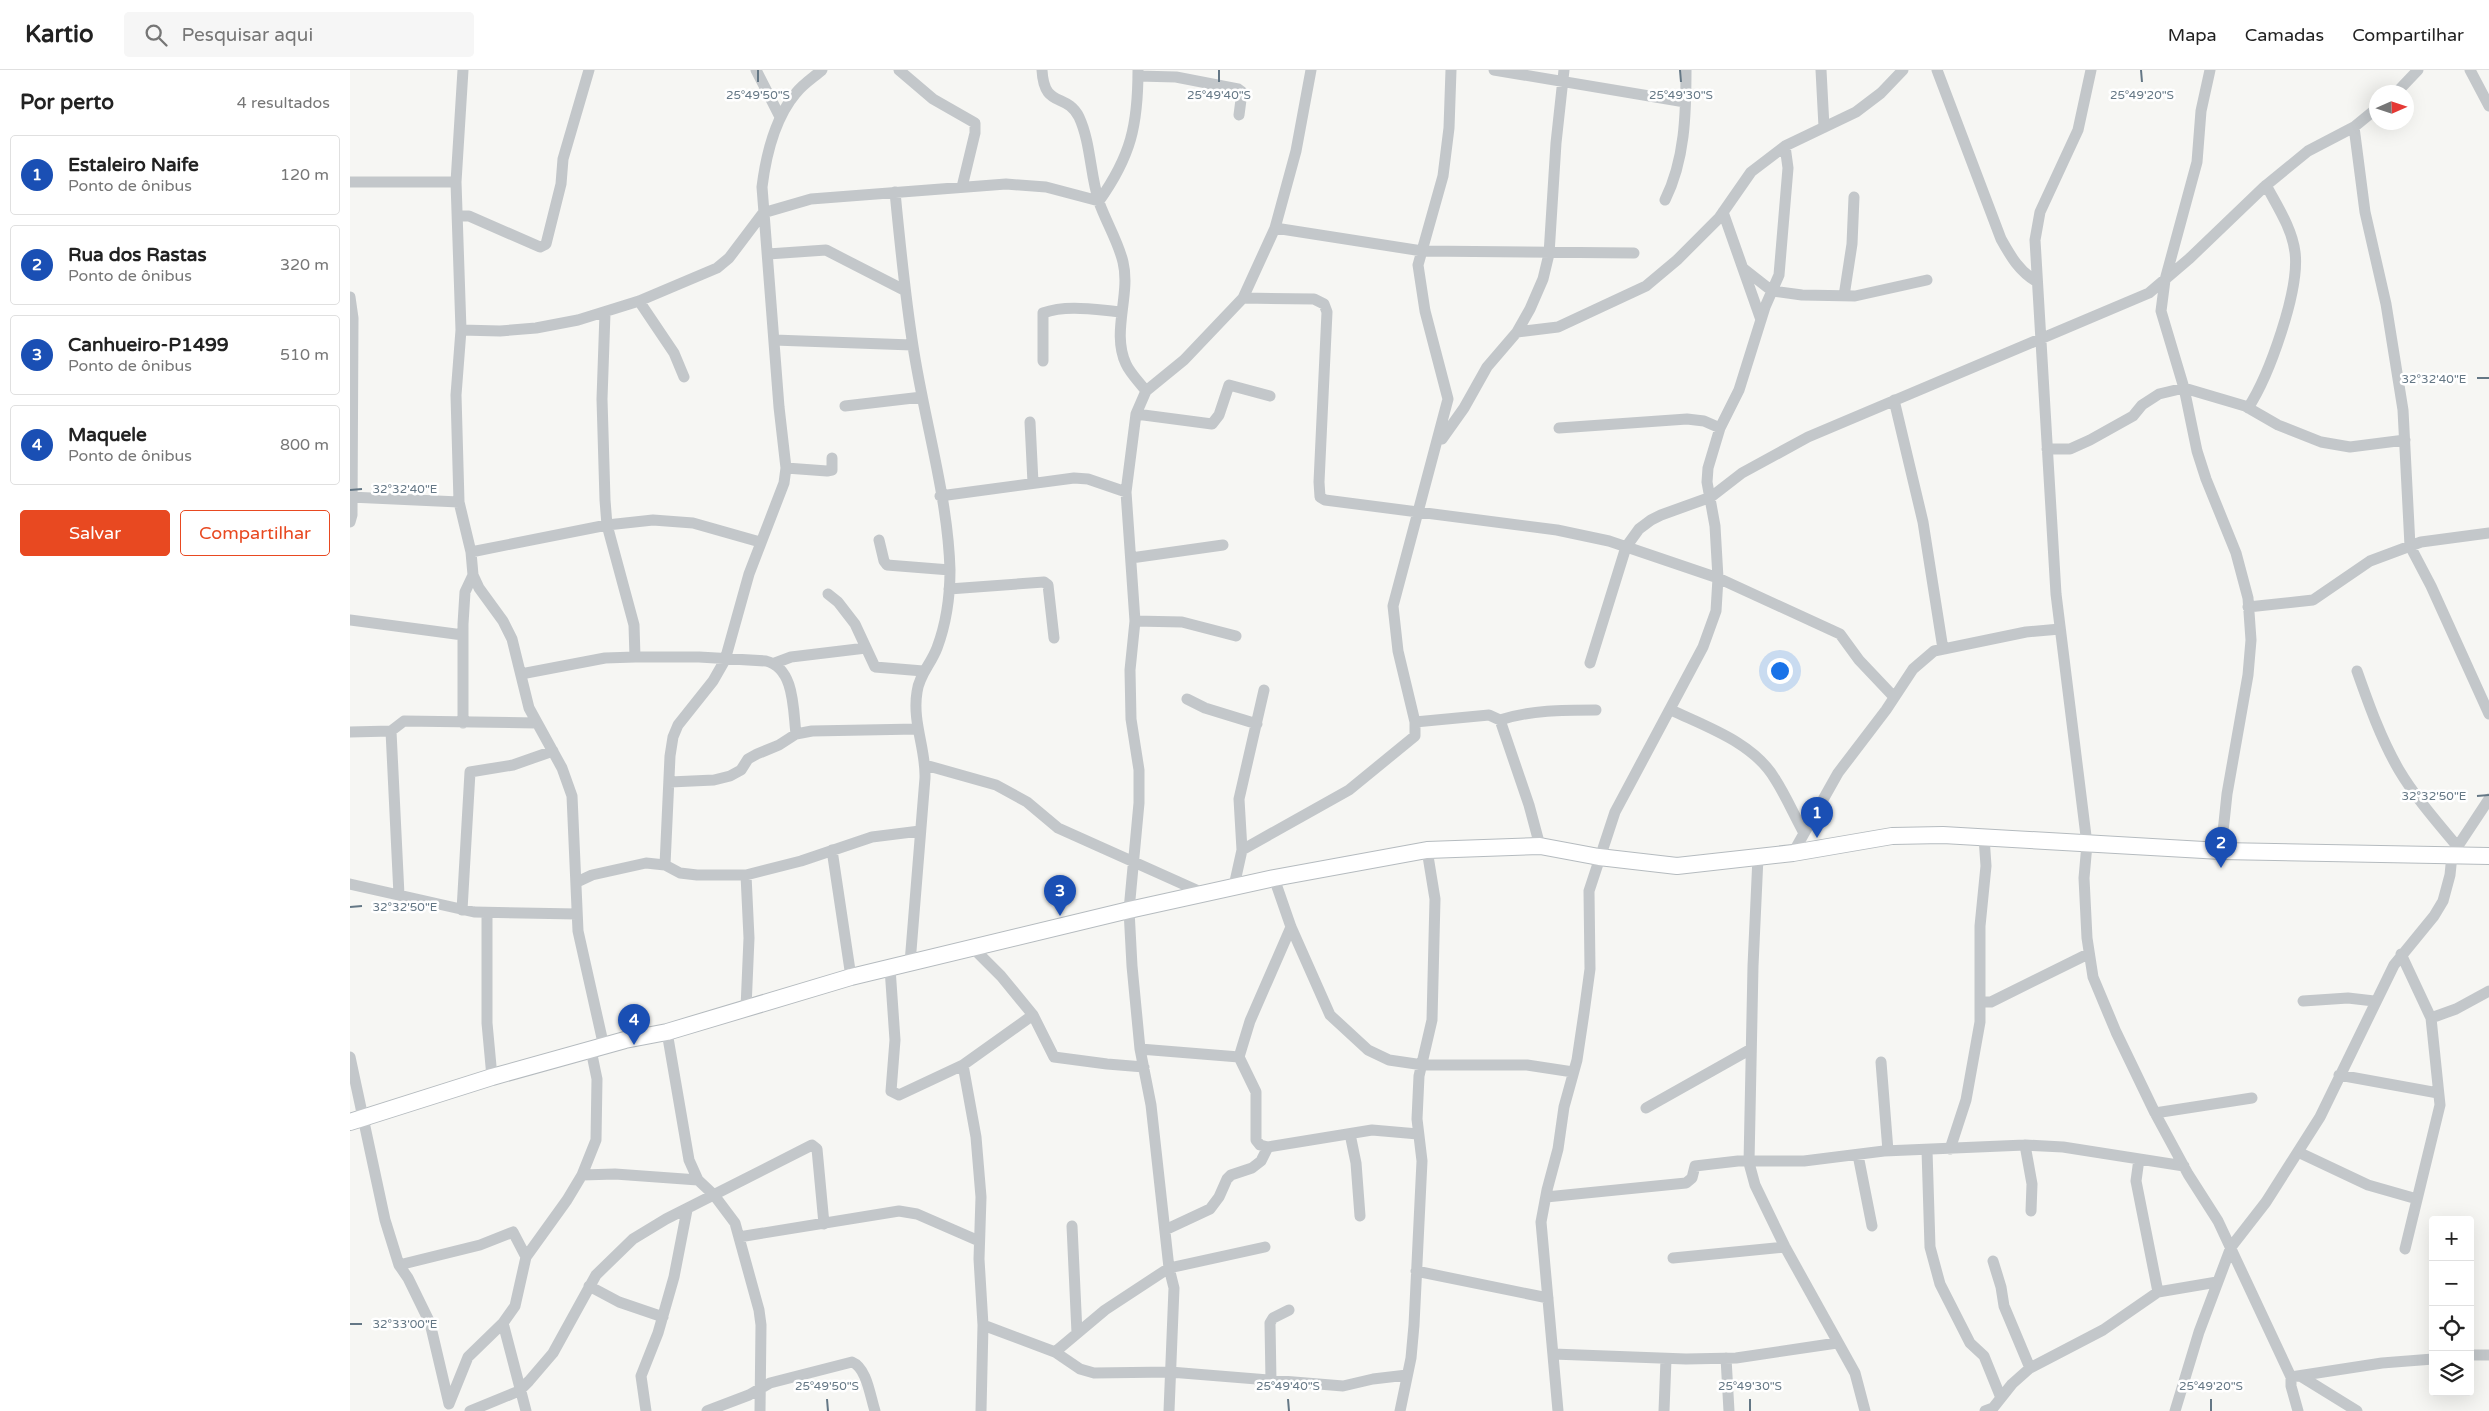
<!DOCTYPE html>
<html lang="pt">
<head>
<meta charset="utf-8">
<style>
	body { margin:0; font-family:"Varela Round",sans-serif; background:#f6f6f6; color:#222 }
	.controls { position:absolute; right:15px; bottom:15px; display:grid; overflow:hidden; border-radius:5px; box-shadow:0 5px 20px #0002 }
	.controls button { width:45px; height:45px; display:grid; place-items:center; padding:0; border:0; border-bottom:1px solid #e0e0e0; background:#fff; color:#222; font:25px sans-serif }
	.compass { position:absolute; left:2019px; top:15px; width:45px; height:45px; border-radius:50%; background:#fff; box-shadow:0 5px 20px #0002; rotate:87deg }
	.you { position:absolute; left:1429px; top:600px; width:18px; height:18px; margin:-12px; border:4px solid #fff; border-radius:50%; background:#1a73e8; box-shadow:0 0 0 8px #1a73e833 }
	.badge { display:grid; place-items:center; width:32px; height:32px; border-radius:50%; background:#e84921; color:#fff; font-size:16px; font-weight:700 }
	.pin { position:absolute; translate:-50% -41px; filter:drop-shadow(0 1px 2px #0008) }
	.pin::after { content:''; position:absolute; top:26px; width:18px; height:15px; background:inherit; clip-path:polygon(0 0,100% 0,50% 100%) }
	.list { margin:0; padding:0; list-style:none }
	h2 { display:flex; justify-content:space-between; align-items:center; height:65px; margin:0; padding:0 20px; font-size:21px }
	h2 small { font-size:16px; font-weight:400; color:#767676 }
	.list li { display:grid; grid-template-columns:32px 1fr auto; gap:15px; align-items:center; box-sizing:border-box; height:80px; margin:0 10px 10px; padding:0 10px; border:1px solid #e0e0e0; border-radius:5px }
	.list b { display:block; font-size:19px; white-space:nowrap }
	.list p { margin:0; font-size:16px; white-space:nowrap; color:#767676 }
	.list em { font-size:16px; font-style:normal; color:#767676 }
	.actions { display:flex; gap:10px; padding:15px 20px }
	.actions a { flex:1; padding:11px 0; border:1px solid #e84921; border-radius:5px; text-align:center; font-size:18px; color:#e84921 }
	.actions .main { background:#e84921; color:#fff }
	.icon { flex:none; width:28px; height:28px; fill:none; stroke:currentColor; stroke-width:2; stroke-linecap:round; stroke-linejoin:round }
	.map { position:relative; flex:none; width:2139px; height:1341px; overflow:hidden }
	header { display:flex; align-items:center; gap:30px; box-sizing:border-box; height:70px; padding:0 25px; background:#fff; border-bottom:1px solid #e0e0e0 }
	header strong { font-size:24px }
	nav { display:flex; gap:28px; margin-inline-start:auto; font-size:18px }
	.search { width:350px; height:45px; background:#f6f6f6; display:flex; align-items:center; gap:12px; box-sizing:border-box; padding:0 18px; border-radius:5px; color:#767676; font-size:19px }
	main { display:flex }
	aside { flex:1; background:#fff }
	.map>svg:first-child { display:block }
</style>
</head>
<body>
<header>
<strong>Kartio</strong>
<div class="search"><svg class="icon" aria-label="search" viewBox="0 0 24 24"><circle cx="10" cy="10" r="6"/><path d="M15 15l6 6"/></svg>Pesquisar aqui</div>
<nav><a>Mapa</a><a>Camadas</a><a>Compartilhar</a></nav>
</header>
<main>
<aside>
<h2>Por perto<small>4 resultados</small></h2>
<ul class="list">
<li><span class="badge" style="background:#1a4fb4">1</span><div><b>Estaleiro Naife</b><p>Ponto de ônibus</p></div><em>120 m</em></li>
<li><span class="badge" style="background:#1a4fb4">2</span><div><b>Rua dos Rastas</b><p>Ponto de ônibus</p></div><em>320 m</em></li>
<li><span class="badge" style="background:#1a4fb4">3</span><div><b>Canhueiro-P1499</b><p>Ponto de ônibus</p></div><em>510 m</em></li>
<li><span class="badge" style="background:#1a4fb4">4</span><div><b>Maquele</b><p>Ponto de ônibus</p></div><em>800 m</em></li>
</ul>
<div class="actions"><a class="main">Salvar</a><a>Compartilhar</a></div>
</aside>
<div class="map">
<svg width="2139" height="1341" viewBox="0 0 2139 1341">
	<rect width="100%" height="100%" fill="#f6f6f3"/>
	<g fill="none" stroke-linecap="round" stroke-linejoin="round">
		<!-- secondary casing -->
		<g stroke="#b5bbbf" stroke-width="18">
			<path id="secondary" d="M0 1052 142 1007 275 970 317 962 501 907 779 840 924 808 1077 780 1190 776 1249 787 1327 796 1443 783 1542 766 1593 765 1871 781 2139 786"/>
		</g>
		<!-- street -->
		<path stroke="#c3c7ca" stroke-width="11" d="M113 0 106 112 111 260 106 325 109 432 121 482 123 505 129 518 153 551 162 569 179 638 212 698 222 726 228 861 254 977
			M406 0 430 47
			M549 0 583 29 625 53V63L612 117
			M692 0C694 39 716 22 729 47 741 73 740 105 749 132 756 152 768 171 773 192 781 225 761 262 776 294 780 303 789 312 796 321
			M1144 0 1335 32
			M1471 0 1474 57
			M1587 0 1651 169C1661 187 1669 201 1687 212
			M1741 0 1728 60 1690 142 1685 170 1706 524 1737 774 1734 808 1737 868 1743 907 1766 962 1805 1043 1838 1104 1868 1151 1941 1307
			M1860 0 1851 41 1847 92 1815 210 1811 241 1834 318 1847 381 1856 409 1886 483 1898 528 1901 570 1898 605 1877 724 1871 781
			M2120 0 2139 36
			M788 6 826 7 888 19 892 22 889 45
			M2047 22 2068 0
			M2004 57 2015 142 2036 234 2053 340 2060 476 2081 516 2139 644
			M0 112H106
			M545 122C550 174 555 225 563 276 574 349 598 427 600 500 600 526 596 554 587 578 581 594 569 605 567 622 562 652 576 679 575 708L560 893
			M1315 130C1335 90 1336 44 1336 0
			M1373 142 1411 250
			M108 146H119L190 177 196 174 211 114 213 89 239 0
			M925 158 1072 181 1284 183
			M418 184 476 180 554 220
			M1394 199 1422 221 1452 225 1505 226 1577 210
			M1494 226 1502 174 1504 127
			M0 227 3 248 2 445 0 452
			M893 228 964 229 974 234 977 242 969 412 970 427 975 430 1207 460 1259 471 1368 508 1490 564 1509 590 1544 627
			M289 231 324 283 334 307
			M255 243 252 329 255 430 257 455 284 555 285 587
			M111 260 150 261 186 258 228 250 289 231 367 198 379 188 413 143 461 129 656 114 696 117 749 131C781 86 788 55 788 0
			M1167 262 1208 257 1296 216 1327 190 1369 148 1401 102 1435 76 1506 42 1531 23 1553 0
			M424 270 562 275
			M693 291V243C717 234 747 240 772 242
			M1544 330 1573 452 1593 579
			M495 336 572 327
			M1898 338C1919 306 1950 220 1945 182 1942 158 1927 136 1916 115
			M786 344 862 354 869 345 879 315 920 326
			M680 352 683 413
			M1209 358 1337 349 1354 351 1370 358
			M1092 369 1114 338 1137 297 1167 262 1180 239 1193 209 1199 184 1206 73 1214 0
			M1697 379H1720L1740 370 1783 346 1792 335 1809 324 1834 318 1895 336 1928 355 1971 372 2000 377 2055 370
			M436 398 477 401 482 400V388
			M590 426 724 408 738 409 776 422
			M0 427 109 432
			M529 470 534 491 537 495 600 500
			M121 482 257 455 303 450 343 453 410 472
			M781 488 873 475
			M599 519 694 512 698 515 704 568
			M478 524 488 532 505 554 525 597 573 601
			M1898 537 1963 530 2020 491 2071 472 2139 463
			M0 550 113 565
			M785 551 832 552 886 566
			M425 593 441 587 516 578
			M1240 593 1276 477 1289 459 1301 450 1311 445 1361 427 1392 403 1458 367 1799 223 1840 188 1914 117 1958 81 2004 57 2026 39
			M2007 601C2019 635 2031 669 2049 700 2065 727 2087 752 2107 776
			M171 604 255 588 285 587H349L416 591C445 598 443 640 446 664
			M837 629 855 638 907 654
			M1321 640C1357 657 1404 673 1425 709 1436 726 1444 745 1454 763
			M1150 650C1180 640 1214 640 1246 640
			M1065 652 1139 645 1150 650 1179 735 1190 776
			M113 653V554L115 522 123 505
			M41 661 49 825
			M0 662 41 661 54 651 186 653
			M575 695 646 715 677 732 708 758 853 823
			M320 712 364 710 380 706 391 700 398 689 407 684 429 675 446 664 462 661 567 659
			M482 780 501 907
			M892 780 999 720 1065 666V652L1048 581 1043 536 1098 329 1075 241 1068 195 1093 106 1099 58 1101 0
			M1443 783 1488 703 1536 640 1563 599 1584 581 1676 562 1710 559
			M1408 787 1403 896 1399 1093 1405 1115 1435 1177 1505 1303 1515 1341
			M315 795 320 686 323 667 328 655 363 611 375 590 399 504 434 413 436 398 429 337 412 117C416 85 424 49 446 23 453 14 464 7 472 0
			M924 808 941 857 980 945 1018 980 1039 990 1073 995H1177L1223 1002
			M227 812 242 805 296 793 315 795 330 803 347 805H396L451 791 522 767 570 761
			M0 814 124 842 227 844
			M884 816 892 780 889 729 914 620
			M112 840 120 702 163 695 203 681
			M137 843V953L142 1007
			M941 857 900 951 889 987 906 1022V1070L910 1075 918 1077 1022 1060 1068 1064
			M623 878 651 906 683 945 704 987 757 994 794 997
			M2051 884 2081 948 2090 1035 2055 1179
			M540 898 545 970 541 1021 549 1025 613 995 683 945
			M1953 931 1998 928 2024 931
			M1631 932H1641L1738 884
			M396 938 399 868 396 805
			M2081 948 2106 939 2139 921
			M317 962 339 1090 348 1110 364 1125 385 1153 409 1240 411 1255 410 1341
			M790 979 889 987
			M0 987 35 1150 49 1195 58 1208 80 1253 99 1334
			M1531 992 1538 1081
			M613 995 626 1067 631 1127 629 1189 633 1255 631 1341
			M1989 1005 2088 1023
			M1296 1038 1401 979
			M1805 1043 1902 1028
			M1000 1064 1006 1093 1010 1146
			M1675 1075 1682 1114 1681 1141
			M1600 1079 1616 1030 1630 952V856L1636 796 1634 767
			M1577 1080 1580 1177 1590 1214 1620 1273 1634 1286 1651 1328
			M1948 1082 2018 1115 2067 1129
			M1508 1085 1522 1156
			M1789 1089 1786 1111 1808 1222
			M232 1105 265 1104 348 1110
			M1196 1127 1336 1113 1342 1108 1345 1096 1388 1091H1454L1534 1081 1675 1075 1713 1077 1834 1096
			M722 1156 727 1263
			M815 1160 860 1139 869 1127 877 1109 881 1105 902 1098 911 1091 918 1077
			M389 1167 549 1141 567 1144 629 1171
			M1323 1188 1435 1177
			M1643 1191 1651 1217 1654 1236 1680 1298
			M49 1195 130 1175 163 1162 176 1187
			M1066 1201 1198 1228
			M239 1216 269 1232 313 1247
			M153 1253 176 1341
			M633 1255 705 1282 730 1299 744 1303 820 1302 993 1316 1023 1309 1057 1305
			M705 1282 755 1240 819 1198 915 1177
			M1203 1284 1336 1289 1386 1288 1487 1273
			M2120 1285H2139
			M1376 1288 1379 1341
			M1952 1307 2007 1341
			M921 1311 920 1253 923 1248 939 1240
			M99 1334 118 1287 153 1253 165 1236 176 1187 217 1130 232 1105 246 1070 247 1009 241 980
			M120 1341 169 1321 179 1311 203 1283 246 1205 283 1169 316 1149 462 1075 467 1079 474 1154
			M296 1341 291 1306 308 1263 324 1207 337 1140
			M357 1341 399 1325 420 1313 502 1292C517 1298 520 1326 525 1341
			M819 1341 824 1218 819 1198 801 1035 790 979 782 896 779 840 789 733V700L781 649 780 600 785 551 776 422 786 344 796 321 834 290 893 228 925 158 946 81 961 0
			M1050 1341 1061 1288 1064 1255 1072 1091 1067 1049 1069 1006 1082 950 1085 829 1077 780
			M1208 1341 1191 1152 1197 1120 1208 1079 1214 1037 1227 990 1234 943 1240 899 1239 821 1265 742 1353 577 1366 541 1368 508 1365 456 1357 412 1358 398 1370 358 1389 320 1415 237 1429 205 1438 98 1435 76
			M1314 1341 1316 1289
			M1635 1341 1643 1338 1662 1314 1680 1298 1753 1260 1808 1222 1867 1212
			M1825 1341 1849 1262 1881 1177 1916 1132 1970 1047 2044 895 2084 846 2093 831 2100 805 2102 785 2139 729
			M1948 1341 1941 1316V1307L2032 1293 2083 1289"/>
		<!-- secondary -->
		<use href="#secondary" stroke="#fff" stroke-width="16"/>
	</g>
	<!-- ticks -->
	<path fill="none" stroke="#647785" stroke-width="2" d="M408 0V12M869 0V12M1330 0 1331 12M1791 0 1792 12M2127 308H2139M0 420 12 419M2127 726 2139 725M0 837 12 836M0 1254H12M477 1329 478 1341M938 1329 939 1341M1400 1329V1341M1861 1329V1341"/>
	<g font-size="12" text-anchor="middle" fill="#647785" stroke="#fff" stroke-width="5" stroke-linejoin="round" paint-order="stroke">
		<text x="408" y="29">25°49'50"S</text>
		<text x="869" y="29">25°49'40"S</text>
		<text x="1331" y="29">25°49'30"S</text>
		<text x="1792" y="29">25°49'20"S</text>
		<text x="2084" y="313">32°32'40"E</text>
		<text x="55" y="423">32°32'40"E</text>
		<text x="2084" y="730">32°32'50"E</text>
		<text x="55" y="841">32°32'50"E</text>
		<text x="55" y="1258">32°33'00"E</text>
		<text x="477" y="1320">25°49'50"S</text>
		<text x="938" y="1320">25°49'40"S</text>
		<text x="1400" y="1320">25°49'30"S</text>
		<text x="1861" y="1320">25°49'20"S</text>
	</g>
</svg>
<div class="controls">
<button>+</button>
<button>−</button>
<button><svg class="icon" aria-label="locate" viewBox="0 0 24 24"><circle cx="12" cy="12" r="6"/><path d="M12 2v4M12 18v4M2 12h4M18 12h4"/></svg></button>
<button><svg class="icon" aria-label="layers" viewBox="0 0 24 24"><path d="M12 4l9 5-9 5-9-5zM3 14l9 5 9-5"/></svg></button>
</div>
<svg class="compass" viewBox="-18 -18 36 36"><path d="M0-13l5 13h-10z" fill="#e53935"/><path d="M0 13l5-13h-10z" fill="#767676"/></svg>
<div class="you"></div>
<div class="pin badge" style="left:1467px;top:768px;background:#1a4fb4">1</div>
<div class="pin badge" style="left:1871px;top:798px;background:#1a4fb4">2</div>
<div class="pin badge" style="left:710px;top:846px;background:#1a4fb4">3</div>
<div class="pin badge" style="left:284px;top:975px;background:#1a4fb4">4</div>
</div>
</main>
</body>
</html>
